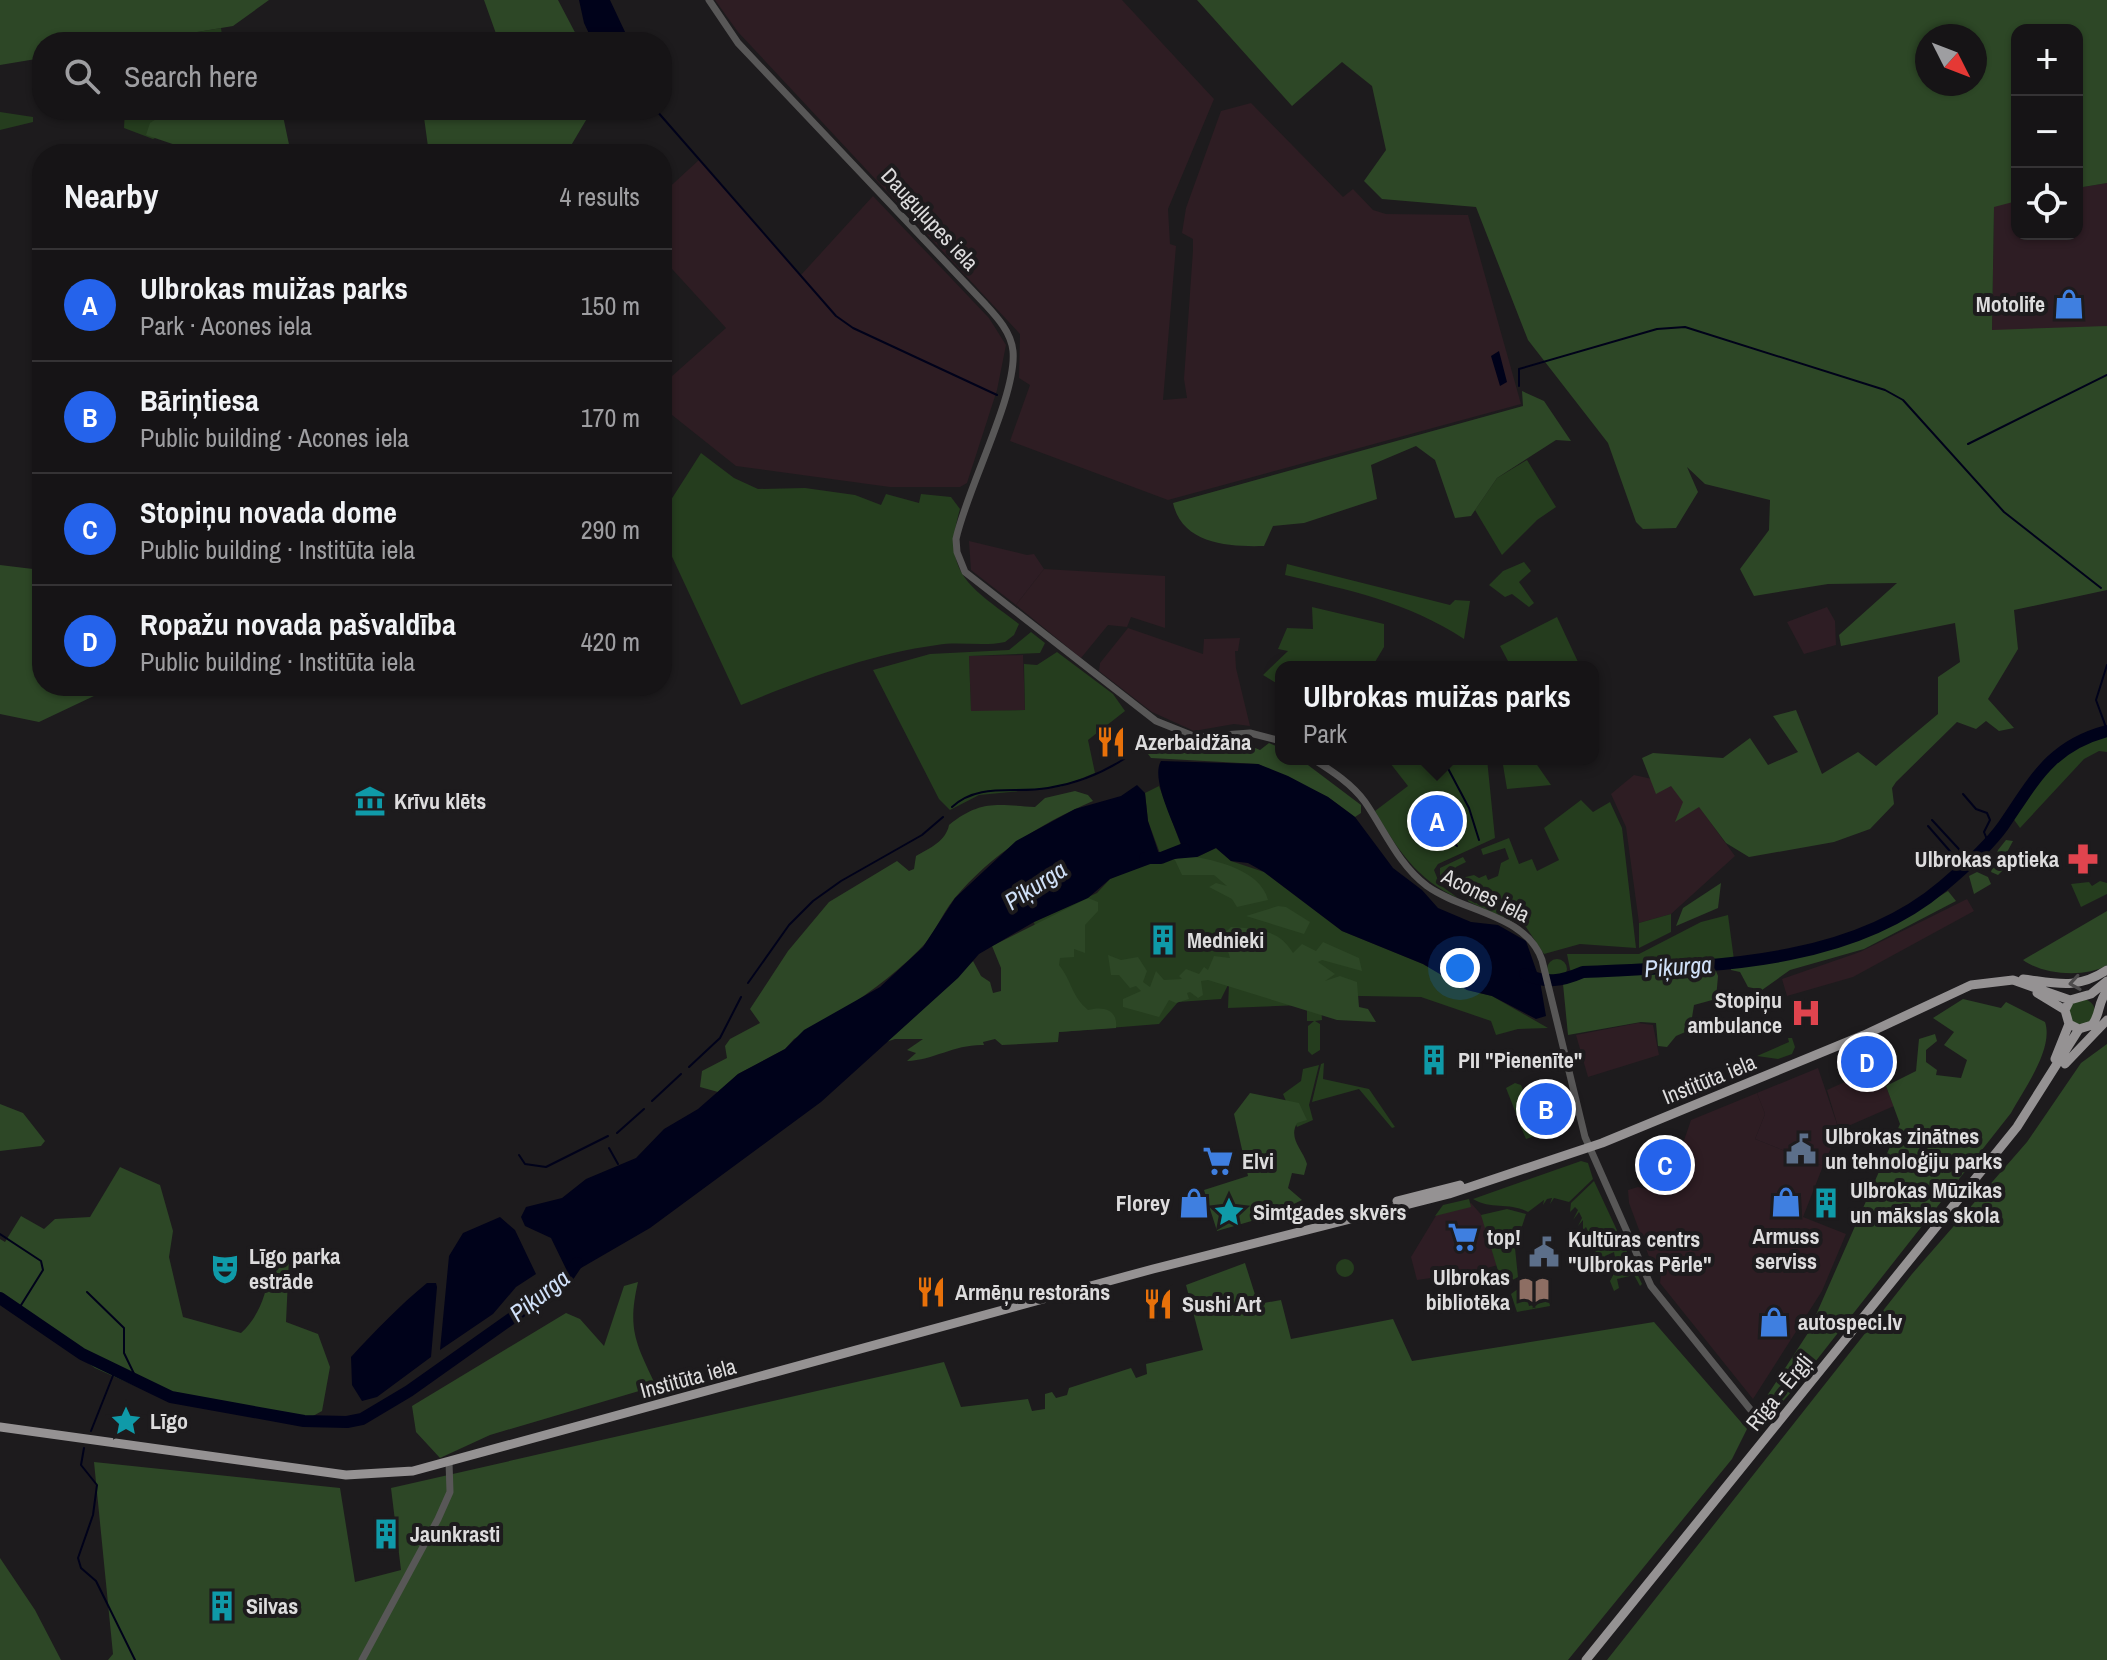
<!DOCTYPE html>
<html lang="en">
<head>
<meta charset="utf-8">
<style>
	body { margin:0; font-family:"Archivo Narrow",sans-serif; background:#1f1d1f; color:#f1f3f6 }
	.controls { position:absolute; right:24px; top:24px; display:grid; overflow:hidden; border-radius:16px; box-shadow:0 2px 6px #0004 }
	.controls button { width:72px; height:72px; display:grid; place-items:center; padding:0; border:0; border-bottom:2px solid #353335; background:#161416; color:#f1f3f6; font:40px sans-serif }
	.compass { position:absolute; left:1915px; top:24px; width:72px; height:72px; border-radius:50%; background:#161416; box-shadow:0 2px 6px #0004; rotate:132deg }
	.you { position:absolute; left:1460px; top:968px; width:28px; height:28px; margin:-20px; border:6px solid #fff; border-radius:50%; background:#1a73e8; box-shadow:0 0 0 12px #1a73e833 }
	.badge { display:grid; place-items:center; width:52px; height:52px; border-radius:50%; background:#2563eb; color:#fff; font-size:26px; font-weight:700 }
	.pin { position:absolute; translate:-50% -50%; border:4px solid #fff; box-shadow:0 2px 8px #0006 }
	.popup { position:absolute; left:1275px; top:661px; width:324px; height:104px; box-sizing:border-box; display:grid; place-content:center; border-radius:16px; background:#161416; filter:drop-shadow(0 2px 6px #0005); font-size:26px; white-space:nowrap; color:#9e9ea1 }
	.popup b { font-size:30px; color:#f1f3f6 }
	.popup::after { content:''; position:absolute; left:50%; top:100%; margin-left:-16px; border:16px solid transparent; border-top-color:#161416 }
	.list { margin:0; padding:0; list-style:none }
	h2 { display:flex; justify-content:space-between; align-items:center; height:104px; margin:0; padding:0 32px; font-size:34px }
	h2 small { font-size:26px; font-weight:400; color:#9e9ea1 }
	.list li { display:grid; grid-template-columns:52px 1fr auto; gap:24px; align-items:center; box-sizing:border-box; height:112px; padding:0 32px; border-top:2px solid #353335 }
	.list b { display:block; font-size:30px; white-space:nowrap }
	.list p { margin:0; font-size:26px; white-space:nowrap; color:#9e9ea1 }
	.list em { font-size:26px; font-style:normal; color:#9e9ea1 }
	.icon { flex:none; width:44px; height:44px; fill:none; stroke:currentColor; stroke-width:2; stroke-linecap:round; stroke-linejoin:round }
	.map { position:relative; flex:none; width:2107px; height:1660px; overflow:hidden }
	.search { position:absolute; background:#161416; box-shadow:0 2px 6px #0004; left:32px; top:32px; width:640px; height:88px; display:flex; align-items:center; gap:20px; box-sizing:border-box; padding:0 28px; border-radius:32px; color:#9e9ea1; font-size:30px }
	.panel { position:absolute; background:#161416; box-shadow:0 2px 6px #0004; left:32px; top:144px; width:640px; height:552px; border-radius:32px }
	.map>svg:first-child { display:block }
</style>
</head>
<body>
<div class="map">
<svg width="2107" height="1660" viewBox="0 0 2107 1660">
	<rect width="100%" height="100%" fill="#1d1b1d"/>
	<!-- commercial -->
	<path fill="#2e1d24" d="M2107 183V332L1992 330 1994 206 2017 201V234H2077V188Z
		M969 541 1027 555 1034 554 1044 569 1016 605 971 570Z
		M1827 607 1835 621 1836 645 1804 654 1787 622Z
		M1818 1068 1839 1130 1823 1166 1755 1139 1765 1114 1757 1093Z
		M1471 1203 1485 1219 1498 1265 1433 1283 1431 1278 1417 1280 1411 1257 1437 1214Z"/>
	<!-- industrial -->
	<path fill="#2e1d23" d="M715 0H1122L1214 99 1168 209 1170 244 1176 246 1163 400 1187 398 1184 379 1193 250V239L1182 233 1186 208 1221 111 1251 103 1343 197 1353 189 1373 210 1386 214 1468 215 1521 404 1168 500 1010 441 1030 385 1019 378 1020 334 738 32Z
		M700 159 801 275 873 196 989 318 1006 345 997 390 967 483 960 487H890L736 466 662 407V385L726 328 662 258V194Z
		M1044 569 1165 576V628L1131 617 1127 627 1108 625 1081 658 1016 605Z
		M1128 628 1203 654 1204 639 1240 638 1238 651H1235L1236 668 1250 726 1234 724 1194 731 1152 712 1099 671 1100 663Z
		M1023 655 1025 710 971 712 969 656Z
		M1634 775 1684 786 1735 856 1671 914 1639 923 1626 827 1611 794Z
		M1967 899 1974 911 1853 977 1787 996 1782 979 1860 952Z
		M1638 1023 1653 1025 1659 1055 1588 1077 1576 1035Z
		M1878 1067 1894 1106 1839 1130 1827 1090Z
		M1757 1093 1765 1114 1755 1139 1823 1166 1803 1217 1846 1234 1822 1291 1753 1399 1660 1283 1661 1274 1655 1261 1651 1262 1629 1203 1628 1190 1638 1187 1666 1193 1691 1120Z"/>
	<!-- green -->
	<path fill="#253d1e" d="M221 28 223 42H138Z
		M125 110H190L184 124 153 139 124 128Z
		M0 112 33 117V122L0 130Z
		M701 453 734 478 758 489 805 488 855 495 881 505 886 494 919 503 921 494 951 497 960 509C941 574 971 587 1019 624L1014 635 1005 642C982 647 959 641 937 645 870 654 802 680 741 705L662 535V514Z
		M1527 460 1556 507 1537 520 1502 555 1475 510 1497 478Z
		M1524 562 1531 571 1519 582 1534 603 1529 607 1512 594 1505 597 1489 585 1503 571Z
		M1287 564 1450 605 1455 600 1470 601 1464 639C1408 602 1349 590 1285 575Z
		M1312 607 1384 624V647L1372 667H1281V686L1263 675 1288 651 1278 649 1287 628 1313 629Z
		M1557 617 1578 662 1567 667H1499L1508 661 1500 646Z
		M1031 632 1045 643 1040 653 969 656 971 711 1025 710 1024 664 1037 665 1057 652 1113 694 1125 711 1088 740 1095 773 1060 787 979 795 950 810 939 799 873 670 930 654 1009 650Z
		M2107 735V752L2099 751 2084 759 2020 828 2010 814C2033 781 2065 741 2107 735Z
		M1387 759H1487L1495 838 1438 864 1434 870 1440 885 1458 898C1417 880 1397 849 1375 811L1408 786Z
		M1502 759H1533L1551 785 1507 789Z
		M1159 786 1182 848 1197 857 1216 848 1231 861 1264 872 1342 931 1423 964 1467 990 1492 996 1548 1028 1518 1029 1496 1035 1491 1021 1421 997 1302 995V1005L1228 1008 1229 983 1221 999 1178 1002 1159 1024 1059 1032 1034 922 1097 893 1110 879 1161 856 1148 821 1145 793Z
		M1581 800 1593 812 1610 802 1622 828 1636 948 1580 944 1544 954 1526 927 1469 902 1462 891 1440 880V868L1463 857 1466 862 1456 867 1445 882 1474 875 1479 878 1486 875 1488 880 1498 876 1501 863 1509 859 1505 848 1483 855 1481 849 1509 838 1519 864 1532 859 1537 871 1559 860 1544 828Z
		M2100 881 2107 883V894L2081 907 2071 884 2089 882 2092 886Z
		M1671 914V932L1639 948V923Z
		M1728 915 1734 960 1583 968 1571 974 1567 954H1639L1701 922Z
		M1547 969a10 10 0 1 1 20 0a10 10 0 1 1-20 0Z
		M2069 1012a13 13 0 1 1 26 0a13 13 0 1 1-26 0Z
		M1321 1005 1322 1020 1315 1021 1320 1024V1050L1312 1055 1308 1051V1026L1314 1021H1307V1006Z
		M1788 1038H1792L1795 1047 1792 1054 1778 1059 1757 1056 1789 1042Z
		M1324 1063 1323 1079 1369 1089 1395 1127 1392 1128 1359 1089 1312 1102 1321 1064Z
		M1319 1065 1309 1105 1313 1120 1297 1127 1283 1094 1301 1081 1303 1069Z
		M1515 1083 1521 1085 1535 1119 1517 1116 1506 1088Z
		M1517 1118 1536 1121 1541 1134 1526 1139Z
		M1581 1161 1588 1163 1593 1179 1569 1202 1554 1198 1550 1204 1552 1198 1547 1199 1543 1205 1544 1200 1528 1212C1510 1202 1491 1210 1473 1199Z
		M1594 1181 1642 1284 1640 1286 1634 1275 1617 1279 1619 1288 1614 1291 1610 1281 1617 1268 1614 1252 1605 1256 1606 1263 1594 1267 1591 1256 1597 1250 1586 1227 1583 1230V1220L1578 1226 1582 1218 1579 1212 1573 1220 1578 1210 1575 1207 1570 1212 1571 1203Z
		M1469 1199 1471 1207 1435 1216 1443 1205Z
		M1507 1209 1526 1214 1515 1248 1518 1277 1507 1283 1504 1273 1499 1274 1481 1215Z
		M1336 1268a9 9 0 1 1 18 0a9 9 0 1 1-18 0Z
		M1523 1285 1529 1306 1549 1301 1550 1306 1517 1312 1511 1294Z"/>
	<!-- forest -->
	<path fill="#2d4726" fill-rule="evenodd" d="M0 0H269L233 26 138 42H42V58L0 65Z
		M484 0H558L580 42H499Z
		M1197 0H2107V183L2077 188V30H2017V201L1994 207 1992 330 2107 326V590L2014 610 2018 649 1988 699 2014 728 1999 731 1986 721 1976 729 1957 722 1896 782 1892 788 1894 804 1870 829 1834 842 1749 857 1726 843 1699 807 1675 822 1683 802 1671 786 1656 794 1642 758 1653 753 1723 758 1750 738 1768 765 1798 752 1773 716 1796 710 1822 774 1858 752 1876 766 1938 714V677L1960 662 1955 623 1841 646 1839 635 1897 583 1828 584 1754 596 1740 569 1769 530 1770 500 1705 484 1687 467 1698 492 1676 528 1643 529 1636 522 1608 443 1528 340 1476 207 1382 199 1364 181 1386 150 1372 86 1342 62 1292 106ZM1927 36H1975V84H1927Z
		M170 110H289L283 116 291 154H202L146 135 150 123Z
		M423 110H592L566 154H429Z
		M1522 391 1544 401 1571 441 1556 440 1497 478 1471 516 1455 518 1435 460 1416 446 1371 465 1377 499 1304 523 1273 526 1264 546C1229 547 1182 544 1173 503L1523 406Z
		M0 565 33 569 36 607 42 605V686H115L39 722 0 714Z
		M1171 736C1207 756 1225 734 1260 750L1269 743 1281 748V759H1300L1361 805V813L1355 817 1328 797 1258 764 1151 758 1145 750 1155 738Z
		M1075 791 1088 795 1093 801C1040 824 991 854 954 899 941 915 934 936 919 950 882 987 840 1013 794 1039L785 1049 738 1074 718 1092 700 1087 702 1071 727 1058 725 1046 730 1039 760 1023 750 1009 788 951 829 902 897 861 909 871 914 869 916 856C930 848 946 841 949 825 981 799 998 805 1035 807L1045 798Z
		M2006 840 2013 841 2006 854 2011 862 1998 875 1991 872 1998 850Z
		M1190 856C1215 860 1261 870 1268 900L1237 907 1232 899 1209 887 1216 883 1227 886 1214 875H1182L1174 858Z
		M1977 872 1988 877 1991 884 1974 894 1969 876Z
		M1721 883 1718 908 1676 926 1683 908Z
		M1948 891 1956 901 1864 949 1790 970 1762 990 1748 987 1740 972 1731 970 1730 964C1809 953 1881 934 1948 891Z
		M1088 898 1098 902V911L1085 925V953L1074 949V957L1060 958 1059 965C1072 981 1071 996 1088 1010 1103 1006 1118 1009 1116 1028L1059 1032 1058 1042 1002 1045 995 1039 983 1042 984 1045C955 1044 934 1060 907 1061L916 1053 907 1050 923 1039H895L883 1043 973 961 981 976 990 982 993 993 1001 991V968L992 946Z
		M1278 906 1286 907 1310 922 1304 934 1246 916Z
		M2107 911V965C2086 978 2043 975 2023 960Z
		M1231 927C1257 929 1279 929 1293 953L1302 944 1316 951 1323 942 1359 958 1362 971 1322 960 1318 962 1335 974 1325 981 1340 976 1357 982 1359 1007 1368 1009 1376 1022 1337 1020 1208 980 1201 981 1203 995 1198 998 1190 992 1187 993 1189 999 1176 1003 1169 1000 1159 1017 1123 1007V999L1141 991 1136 986 1130 988 1119 975H1111L1108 955 1121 960 1138 957 1147 971 1143 982 1150 987 1156 971 1164 980 1182 979 1179 976 1186 969 1199 974 1204 967 1208 970 1214 956 1230 958 1223 935Z
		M1714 966 1718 976 1716 999 1694 1005 1690 1030 1676 1036 1667 1047 1658 1046 1656 1023 1641 1022 1568 1035 1563 984 1586 976Z
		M1963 999 2001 1008 2006 1002 2045 1022C2054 1049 2024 1089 2011 1113L1793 1390 1776 1409 1761 1405 1808 1333 1900 1124 1886 1086 1916 1071 1919 1039 1935 1034 1937 1041 1926 1050V1062L1937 1070 1936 1075 1961 1078 1967 1060 1944 1045 1954 1032 1933 1018Z
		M2107 1044V1660H1607L1912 1274 2027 1142 2081 1063Z
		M1250 1093 1299 1103 1307 1120 1297 1123C1288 1139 1303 1150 1307 1164L1304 1175 1292 1173 1288 1188 1302 1200 1269 1216 1217 1231 1204 1190 1248 1176 1234 1114Z
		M0 1104 23 1113 45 1141 41 1146 0 1151Z
		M120 1167 160 1185 173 1231 169 1257 183 1317 241 1333C265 1311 269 1280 273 1249L289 1258 286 1322 318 1334 330 1367 322 1411 304 1421 171 1402 95 1368 0 1302V1239L5 1242 21 1216 44 1229 55 1219 90 1217Z
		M1245 1263 1258 1304 1281 1300 1291 1339 1393 1319 1412 1361 1654 1322 1747 1429 1732 1459 1568 1660H108L113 1654 94 1462 340 1488 355 1582 401 1570 391 1488 944 1362 961 1407 1028 1399 1032 1411 1045 1409V1394L1052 1392 1056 1398 1067 1395 1069 1388 1131 1368 1136 1378 1147 1374 1146 1364 1203 1350 1186 1285Z
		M638 1282C627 1330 636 1343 656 1386L490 1435 440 1458 416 1432 412 1406 566 1313 580 1319 604 1346 624 1286Z
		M0 1558 35 1610 61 1660H0Z"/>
	<!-- water -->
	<path fill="#00021a" d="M579 0H610L626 34 621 42H593L584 23Z
		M1499 351 1507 382 1500 386 1491 356Z
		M1161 761 1258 764 1288 776 1328 797 1355 817 1393 868 1422 890 1438 908 1471 922 1498 925 1526 941 1540 981 1546 1016 1536 1019 1492 996 1467 990 1423 964 1342 931 1264 872 1248 863 1231 861 1216 848 1197 857 1173 859 1170 852 1182 847C1175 825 1150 779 1161 761Z
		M1137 785 1145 793 1148 821 1161 860 1110 879 1088 898 1034 922 979 954 958 978 821 1102 650 1228 569 1275 551 1238 525 1226 521 1217 526 1207 562 1198 586 1179 636 1158 664 1129 698 1109 738 1074 785 1049 804 1030 880 987 923 947 955 898 1016 841 1075 809 1121 796Z
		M500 1217 515 1230 536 1274 516 1287 493 1314 440 1350 449 1256 463 1233Z
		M427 1283H436L437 1287 431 1357 377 1397 362 1401 352 1385 351 1357C375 1331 399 1306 427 1283Z"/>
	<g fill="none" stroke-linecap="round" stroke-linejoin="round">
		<!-- stream -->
		<path stroke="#00021a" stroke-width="2" d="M656 110 836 316 853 328 997 395
			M142 154 143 150
			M1519 386V369L1657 329 1685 327 1885 390 1903 400 2004 512 2101 588
			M1968 444 2107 375
			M2107 665 2096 700 2107 730
			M1443 759 1469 808 1479 840
			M1963 794 1976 809 1987 813 1990 820 1984 832 1988 842
			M952 807C979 782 1015 794 1048 788 1074 784 1102 773 1124 759
			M1419 812 1457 846
			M1932 820 1969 860
			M1928 826 1963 866
			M748 983 789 925 813 901 841 881 922 835 943 817
			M689 1067 720 1038 741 997
			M652 1101 681 1074
			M617 1133 644 1109
			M609 1148 618 1164
			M519 1155 525 1164 546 1167 608 1136
			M0 1234 41 1261 43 1270 18 1310
			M87 1292 124 1328V1353L139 1384
			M91 1431 114 1373
			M84 1448 81 1465 97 1485 93 1515 78 1558 81 1568 96 1581 135 1660"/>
		<!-- river -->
		<path stroke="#00021a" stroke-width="12" d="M1145 858H1161L1184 849
			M1525 974C1546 984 1562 981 1583 972 1702 966 1847 968 1943 886 1963 869 1988 847 2003 826 2034 781 2050 746 2107 731
			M0 1298 82 1354 171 1397 304 1421 347 1422 362 1419 409 1391 536 1301 569 1275 577 1263"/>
		<!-- minor -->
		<path stroke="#585757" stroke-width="7" d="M709 0 738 43 985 304C997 317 1011 332 1013 351 1017 395 967 488 956 539L957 552 965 572 1156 721 1196 737 1250 733 1281 741
			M1313 759C1332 771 1352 784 1365 802 1385 831 1398 864 1427 886 1463 912 1526 914 1542 960L1585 1137 1651 1286 1750 1409
			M362 1660 438 1519 450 1492 449 1462"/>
		<!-- major -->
		<path stroke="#959293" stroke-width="9" d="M2023 979C2056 983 2077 990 2107 970
			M2107 981 2091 994 2070 1000 2065 1010 2069 1024 2079 1029 2092 1025C2101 1014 2097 1003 2107 991
			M2037 993 2065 1010
			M2055 1059 2069 1024
			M2065 1064 2107 1020
			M1397 1201 1460 1185
			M0 1427 346 1475 413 1471 1153 1269 1449 1194 1602 1143 1864 1035 1971 985 2013 980 2070 1000
			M1586 1660 2017 1127 2079 1029"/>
	</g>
	<!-- one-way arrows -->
	<defs><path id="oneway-chevron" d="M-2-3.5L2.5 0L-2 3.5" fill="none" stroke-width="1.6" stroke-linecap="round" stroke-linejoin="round" transform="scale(2)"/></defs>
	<use stroke="#4d4b4c" href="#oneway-chevron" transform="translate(2075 983) rotate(171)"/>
	<!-- icons -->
	<defs>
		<g id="shop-bare" transform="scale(2.4)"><path d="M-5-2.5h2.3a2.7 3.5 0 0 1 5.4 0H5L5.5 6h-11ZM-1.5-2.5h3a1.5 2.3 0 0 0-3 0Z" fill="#3f7fe0" stroke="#1d1b1d" stroke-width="2.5" paint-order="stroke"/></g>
		<g id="restaurant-bare" transform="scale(2.4)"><path d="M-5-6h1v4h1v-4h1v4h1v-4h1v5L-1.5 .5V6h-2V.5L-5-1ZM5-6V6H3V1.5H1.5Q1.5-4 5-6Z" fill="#e8710a" stroke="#1d1b1d" stroke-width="2.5" paint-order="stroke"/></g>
		<g id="museum-bare" transform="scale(2.4)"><path d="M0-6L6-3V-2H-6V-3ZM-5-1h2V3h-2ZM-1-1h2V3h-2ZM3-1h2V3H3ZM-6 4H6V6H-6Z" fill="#0f9aa8" stroke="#1d1b1d" stroke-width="2.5" paint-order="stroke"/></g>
		<g id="pharmacy-bare" transform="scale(2.4)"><path d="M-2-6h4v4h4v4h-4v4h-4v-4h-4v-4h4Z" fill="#e0444e" stroke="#1d1b1d" stroke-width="2.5" paint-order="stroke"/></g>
		<g id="building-bare" transform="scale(2.4)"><path d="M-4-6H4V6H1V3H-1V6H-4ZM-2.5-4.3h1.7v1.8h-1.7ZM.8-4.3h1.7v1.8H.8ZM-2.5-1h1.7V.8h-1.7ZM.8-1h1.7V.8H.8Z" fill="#0f9aa8" stroke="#1d1b1d" stroke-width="2.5" paint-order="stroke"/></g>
		<g id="hospital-bare" transform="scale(2.4)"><path d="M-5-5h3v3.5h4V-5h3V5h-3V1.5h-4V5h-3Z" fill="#e0444e" stroke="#1d1b1d" stroke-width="2.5" paint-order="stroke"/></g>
		<g id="civic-bare" transform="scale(2.4)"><path d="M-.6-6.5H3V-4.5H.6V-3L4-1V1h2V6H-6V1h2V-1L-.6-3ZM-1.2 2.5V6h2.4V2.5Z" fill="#5c6f8a" stroke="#1d1b1d" stroke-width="2.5" paint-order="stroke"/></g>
		<g id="supermarket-bare" transform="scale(2.4)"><path d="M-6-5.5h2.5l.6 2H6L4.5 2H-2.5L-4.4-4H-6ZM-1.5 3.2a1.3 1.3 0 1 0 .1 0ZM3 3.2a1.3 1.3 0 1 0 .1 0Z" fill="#3f7fe0" stroke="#1d1b1d" stroke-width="2.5" paint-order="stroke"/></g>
		<g id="sight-bare" transform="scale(2.4)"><path d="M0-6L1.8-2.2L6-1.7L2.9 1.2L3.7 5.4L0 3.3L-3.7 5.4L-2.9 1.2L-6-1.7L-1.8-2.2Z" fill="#0f9aa8" stroke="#1d1b1d" stroke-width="2.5" paint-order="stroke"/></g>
		<g id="theatre-bare" transform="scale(2.4)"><path d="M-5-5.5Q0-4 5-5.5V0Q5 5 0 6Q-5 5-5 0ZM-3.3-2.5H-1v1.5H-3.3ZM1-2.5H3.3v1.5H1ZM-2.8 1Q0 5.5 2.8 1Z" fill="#0f9aa8" stroke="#1d1b1d" stroke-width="2.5" paint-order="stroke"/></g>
		<g id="library-bare" transform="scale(2.4)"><path d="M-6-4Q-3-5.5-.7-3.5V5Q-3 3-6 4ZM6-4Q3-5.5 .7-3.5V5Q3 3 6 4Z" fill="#8d6e63" stroke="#1d1b1d" stroke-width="2.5" paint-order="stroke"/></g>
	</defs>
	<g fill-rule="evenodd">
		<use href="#shop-bare" x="2069" y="304"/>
		<use href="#restaurant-bare" x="1111" y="742"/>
		<use href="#museum-bare" x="370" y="801"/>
		<use href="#pharmacy-bare" x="2083" y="859"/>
		<use href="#building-bare" x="1163" y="940"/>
		<use href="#hospital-bare" x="1806" y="1013"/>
		<use href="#building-bare" x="1434" y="1060"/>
		<use href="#civic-bare" x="1801" y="1149"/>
		<use href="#supermarket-bare" x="1218" y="1161"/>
		<use href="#shop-bare" x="1786" y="1202"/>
		<use href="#shop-bare" x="1194" y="1203"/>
		<use href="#building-bare" x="1826" y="1203"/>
		<use href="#sight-bare" x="1229" y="1212"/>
		<use href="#supermarket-bare" x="1463" y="1237"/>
		<use href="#civic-bare" x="1544" y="1252"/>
		<use href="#theatre-bare" x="225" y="1269"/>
		<use href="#library-bare" x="1534" y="1290"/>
		<use href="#restaurant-bare" x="931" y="1292"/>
		<use href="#restaurant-bare" x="1158" y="1304"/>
		<use href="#shop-bare" x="1774" y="1322"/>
		<use href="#sight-bare" x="126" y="1421"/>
		<use href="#building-bare" x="386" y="1534"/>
		<use href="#building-bare" x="222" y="1606"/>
	</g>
	<g text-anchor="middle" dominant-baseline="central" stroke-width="8" stroke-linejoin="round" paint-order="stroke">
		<!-- street labels -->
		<g font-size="22" fill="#dddcdd" stroke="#1d1b1d">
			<text transform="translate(930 219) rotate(47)">Dauguļupes iela</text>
			<text transform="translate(1486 895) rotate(26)">Acones iela</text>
			<text transform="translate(1709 1079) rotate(-22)">Institūta iela</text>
			<text transform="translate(688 1378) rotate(-15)">Institūta iela</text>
			<text transform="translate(1779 1392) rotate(-51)">Rīga - Ērgļi</text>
		</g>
		<!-- poi labels -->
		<g font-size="22" font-weight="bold" fill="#dddcdd" stroke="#1d1b1d" text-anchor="start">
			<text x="2045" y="304" text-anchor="end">Motolife</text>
			<text x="1135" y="742">Azerbaidžāna</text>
			<text x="394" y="801">Krīvu klēts</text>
			<text x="2059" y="859" text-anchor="end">Ulbrokas aptieka</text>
			<text x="1187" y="940">Mednieki</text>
			<text x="1782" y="1000" text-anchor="end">Stopiņu<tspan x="1782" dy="25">ambulance</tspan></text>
			<text x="1458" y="1060">PII "Pienenīte"</text>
			<text x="1825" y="1136">Ulbrokas zinātnes<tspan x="1825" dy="25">un tehnoloģiju parks</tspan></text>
			<text x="1242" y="1161">Elvi</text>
			<text x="1850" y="1190">Ulbrokas Mūzikas<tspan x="1850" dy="25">un mākslas skola</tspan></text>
			<text x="1170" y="1203" text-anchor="end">Florey</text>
			<text x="1253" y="1212">Simtgades skvērs</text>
			<text x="1786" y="1236" text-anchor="middle">Armuss<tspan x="1786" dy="25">serviss</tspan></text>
			<text x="1487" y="1237">top!</text>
			<text x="1568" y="1239">Kultūras centrs<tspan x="1568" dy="25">"Ulbrokas Pērle"</tspan></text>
			<text x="249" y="1256">Līgo parka<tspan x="249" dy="25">estrāde</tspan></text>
			<text x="1510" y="1277" text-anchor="end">Ulbrokas<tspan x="1510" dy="25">bibliotēka</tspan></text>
			<text x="955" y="1292">Armēņu restorāns</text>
			<text x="1182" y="1304">Sushi Art</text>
			<text x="1798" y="1322">autospeci.lv</text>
			<text x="150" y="1421">Līgo</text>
			<text x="410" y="1534">Jaunkrasti</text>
			<text x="246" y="1606">Silvas</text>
		</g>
		<!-- water labels -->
		<g font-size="24" font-style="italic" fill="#d0e0f8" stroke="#1d1b1d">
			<text transform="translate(1035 885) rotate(-33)">Piķurga</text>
			<text transform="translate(1678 966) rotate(-4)">Piķurga</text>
			<text transform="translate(539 1295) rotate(-38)">Piķurga</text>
		</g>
	</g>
</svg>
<div class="controls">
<button>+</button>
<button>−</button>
<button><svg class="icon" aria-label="locate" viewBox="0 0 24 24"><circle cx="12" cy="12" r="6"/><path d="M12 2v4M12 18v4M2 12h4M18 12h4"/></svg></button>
</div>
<svg class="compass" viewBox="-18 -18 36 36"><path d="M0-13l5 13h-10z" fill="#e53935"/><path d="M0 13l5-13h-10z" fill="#9e9ea1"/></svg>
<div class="you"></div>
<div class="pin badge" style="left:1437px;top:821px">A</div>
<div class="popup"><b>Ulbrokas muižas parks</b>Park</div>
<div class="pin badge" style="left:1546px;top:1109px">B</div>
<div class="pin badge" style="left:1665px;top:1165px">C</div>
<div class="pin badge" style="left:1867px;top:1062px">D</div>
<div class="search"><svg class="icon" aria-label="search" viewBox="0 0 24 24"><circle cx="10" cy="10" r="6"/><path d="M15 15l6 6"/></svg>Search here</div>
<section class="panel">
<h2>Nearby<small>4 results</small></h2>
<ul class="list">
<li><span class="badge">A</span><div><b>Ulbrokas muižas parks</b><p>Park · Acones iela</p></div><em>150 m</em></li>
<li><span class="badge">B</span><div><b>Bāriņtiesa</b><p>Public building · Acones iela</p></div><em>170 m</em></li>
<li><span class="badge">C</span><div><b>Stopiņu novada dome</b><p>Public building · Institūta iela</p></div><em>290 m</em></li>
<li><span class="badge">D</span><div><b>Ropažu novada pašvaldība</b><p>Public building · Institūta iela</p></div><em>420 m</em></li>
</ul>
</section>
</div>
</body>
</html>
